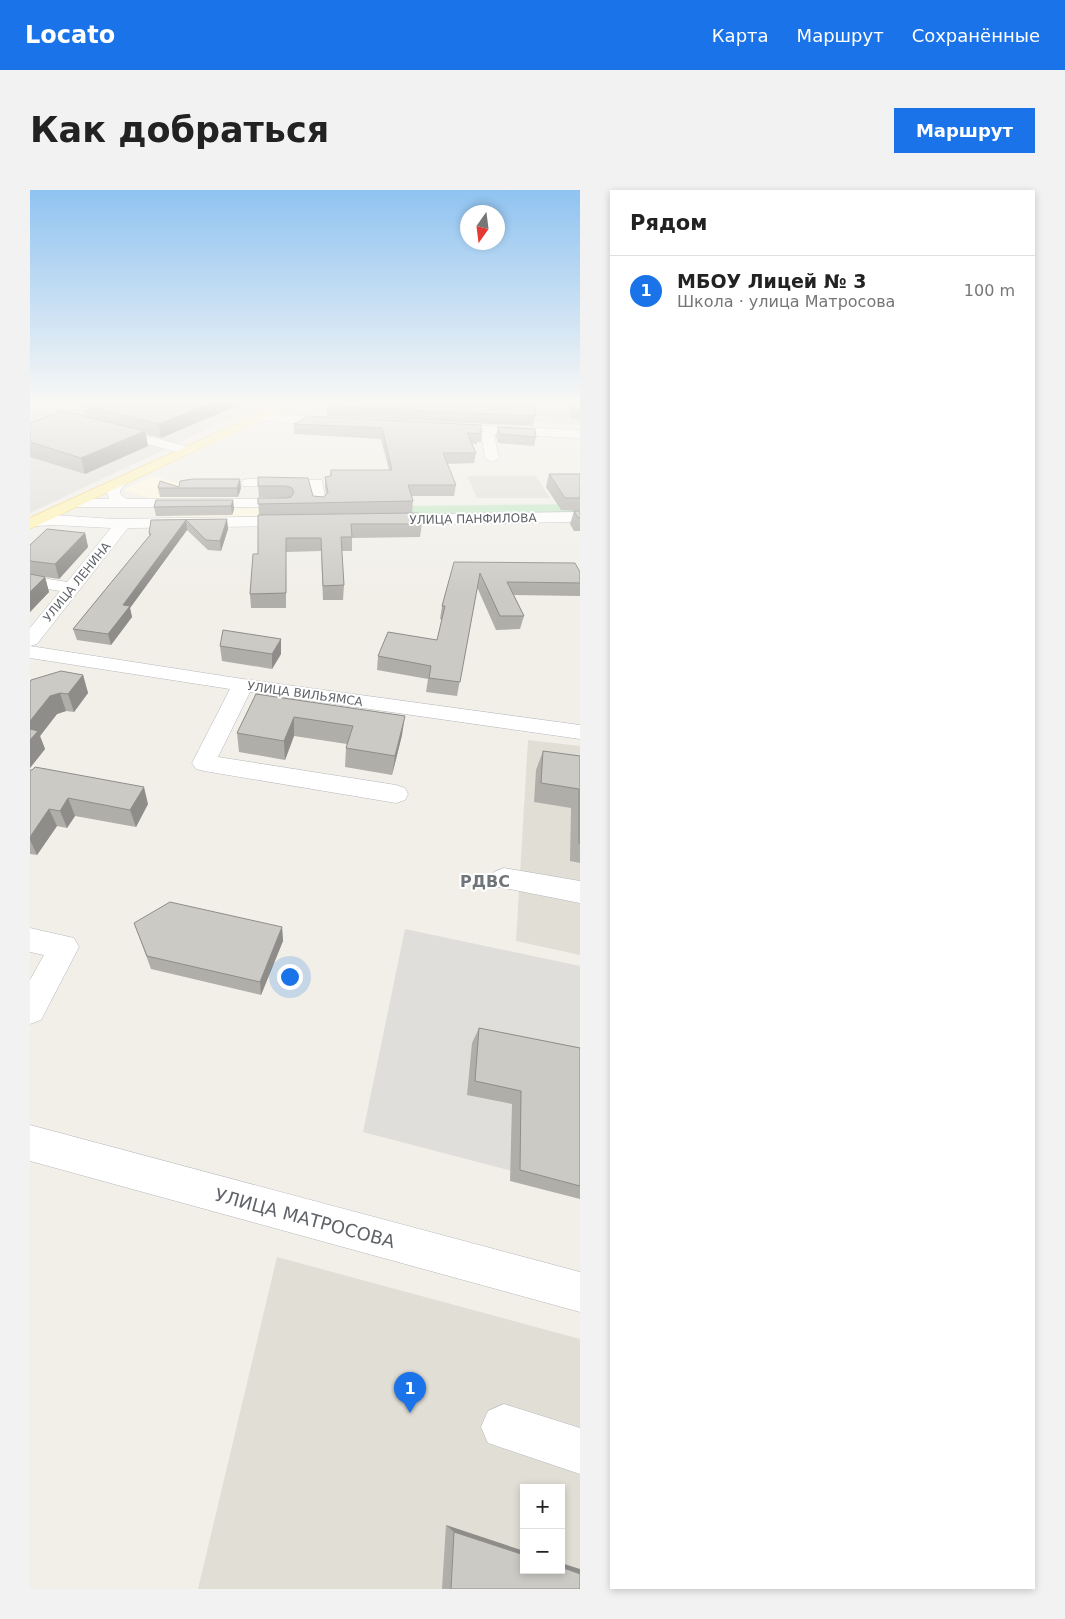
<!DOCTYPE html>
<html lang="ru">
<head>
<meta charset="utf-8">
<style>
	body { margin:0; font-family:"DejaVu Sans",sans-serif; background:#f2f2f2; color:#222 }
	.controls { position:absolute; right:15px; bottom:15px; display:grid; overflow:hidden; border-radius:0px; box-shadow:0 2px 8px #0003 }
	.controls button { width:45px; height:45px; display:grid; place-items:center; padding:0; border:0; border-bottom:1px solid #e0e0e0; background:#fff; color:#222; font:25px sans-serif }
	.compass { position:absolute; left:430px; top:15px; width:45px; height:45px; border-radius:50%; background:#fff; box-shadow:0 2px 8px #0003; rotate:194deg }
	.you { position:absolute; left:259px; top:786px; width:18px; height:18px; margin:-12px; border:4px solid #fff; border-radius:50%; background:#1a73e8; box-shadow:0 0 0 8px #1a73e833 }
	.badge { display:grid; place-items:center; width:32px; height:32px; border-radius:50%; background:#1a73e8; color:#fff; font-size:16px; font-weight:700 }
	.pin { position:absolute; translate:-50% -41px; filter:drop-shadow(0 1px 2px #0008) }
	.pin::after { content:''; position:absolute; top:26px; width:18px; height:15px; background:inherit; clip-path:polygon(0 0,100% 0,50% 100%) }
	.list { margin:0; padding:0; list-style:none }
	h2 { display:flex; justify-content:space-between; align-items:center; height:65px; margin:0; padding:0 20px; font-size:21px }
	h2 small { font-size:16px; font-weight:400; color:#767676 }
	.list li { display:grid; grid-template-columns:32px 1fr auto; gap:15px; align-items:center; box-sizing:border-box; height:70px; padding:0 20px; border-top:1px solid #e0e0e0 }
	.list b { display:block; font-size:19px; white-space:nowrap }
	.list p { margin:0; font-size:16px; white-space:nowrap; color:#767676 }
	.list em { font-size:16px; font-style:normal; color:#767676 }
	.map { position:relative; flex:none; width:550px; height:1399px; overflow:hidden; border-radius:0px }
	header { display:flex; align-items:center; gap:30px; box-sizing:border-box; height:70px; padding:0 25px; background:#1a73e8; color:#fff }
	header strong { font-size:24px }
	nav { display:flex; gap:28px; margin-inline-start:auto; font-size:18px }
	.intro { display:flex; align-items:center; justify-content:space-between; box-sizing:border-box; height:120px; padding:0 30px }
	h1 { margin:0; font-size:35px }
	.button { padding:12px 22px; border-radius:0px; background:#1a73e8; color:#fff; font-size:18px; font-weight:700 }
	main { display:flex; gap:30px; padding:0 30px }
	aside { flex:1; background:#fff; border-radius:0px; box-shadow:0 2px 8px #0003 }
	.map>svg:first-child { display:block }
</style>
</head>
<body>
<header>
<strong>Locato</strong>
<nav><a>Карта</a><a>Маршрут</a><a>Сохранённые</a></nav>
</header>
<div class="intro"><h1>Как добраться</h1><a class="button">Маршрут</a></div>
<main>
<div class="map">
<svg width="550" height="1399" viewBox="0 0 550 1399">
	<rect width="100%" height="100%" fill="#f1efe8"/>
	<!-- commercial -->
	<path fill="#fef7e0" d="M122 286 167 298 168 311H130L93 300Z
		M293 317 294 327 140 331 142 320Z"/>
	<!-- industrial -->
	<path fill="#e0deda" d="M0 210H239L0 323Z
		M391 210H550V235L384 224Z
		M375 739 550 776V999L333 942Z"/>
	<!-- education -->
	<path fill="#e1ded6" fill-rule="evenodd" d="M437 286H506L520 308H447Z
		M498 550 550 556V765L486 751Z
		M247 1067 550 1149V1399H168ZM494 1298H531V1380H494Z"/>
	<!-- green -->
	<path fill="#c5e8c5" d="M550 314V324L294 327 293 317Z"/>
	<g fill="none" stroke-linecap="round" stroke-linejoin="round">
		<!-- minor casing -->
		<g stroke="#b5b8bc" stroke-width="1">
			<path id="minor" d="M232 223 309 229 315 233 309 237 228 230 226 227Z
				M414 234 550 240V248L464 244 469 268 462 272 455 268 451 243 410 241 408 238Z
				M80 236 163 258 165 261 158 265 76 243 74 240 76 237Z
				M90 288 95 289 97 292 90 301 91 305 97 309H256L261 310 263 313 261 316 256 317H46L41 316 39 313 41 310 46 309H79L76 300 85 289Z
				M218 289 292 290 296 313 294 316H284L282 313 280 297 213 296 211 293 213 290Z
				M550 322V332L353 335 348 333 345 330 348 327 353 325Z
				M24 325 84 329 265 326 270 328 273 331 270 334 265 336 98 338 7 454 0 456V438L30 401 0 396V386L37 392 81 338 24 335 7 336 0 332 2 328Z
				M0 456 213 489 550 535V549L220 502 188 567 366 595 375 598 378 604 375 610 366 613 174 581 166 579 162 573 200 499 0 468Z
				M474 678 550 691V713L464 696 460 689 464 682Z
				M0 738 44 748 49 757 11 830 0 834V790L14 765 0 762Z
				M0 935 550 1082V1122L0 971Z
				M474 1214 550 1238V1284L458 1253 451 1237 458 1221Z"/>
		</g>
		<!-- major casing -->
		<g stroke="#f2c960" stroke-width="1">
			<path id="major" d="M258 210H273L0 339V328Z"/>
		</g>
		<!-- minor -->
		<use href="#minor" fill="#fff" fill-rule="evenodd"/>
		<!-- major -->
		<use href="#major" fill="#fff2af" fill-rule="evenodd"/>
		<!-- rail -->
		<path stroke="#b6b7b8" stroke-width="2" stroke-dasharray="0.5 3" stroke-linecap="butt" d="M0 228 67 223"/>
	</g>
	<!-- wall -->
	<path fill="#afaea9" d="M68 210H220L131 248 116 244 118 256 55 284 0 267V233L55 226 53 215Z
		M538 210H550V229H541Z
		M297 216 505 226 503 236 297 226Z
		M264 234 452 242 451 252H447V254H442L446 263 444 273 417 274 426 295 424 306H382L383 311 382 323 392 334 390 347 322 348V361H312L314 395 313 410H293L291 361 256 362V418H221L220 404 228 364 229 325 228 308 257 307H229L228 296 278 288 283 306 294 307 296 304 295 297V287L300 286 301 280H359L351 249 264 244Z
		M468 237 506 247 504 256 468 253 466 246Z
		M519 284H550V341H544L540 334 544 321H550L531 320 516 297Z
		M149 297 211 298 208 307H130L128 298Z
		M203 310 204 319 202 325 126 326 124 317Z
		M197 329 198 339 191 361 178 360 157 340 100 418 102 427 81 455 47 450 43 439 119 346V343L121 330Z
		M55 343 58 357 29 389 8 386 15 387 19 402 0 422V355Z
		M424 372 550 382V406L484 405 494 426 490 439 466 440 447 397 427 506 396 502 398 489 347 480 348 466 407 450 412 430 410 429 412 416Z
		M251 449V464L242 479 192 471 190 456Z
		M53 485 58 503 44 522 36 521 27 524 10 546 15 559 0 578V492Z
		M226 504 372 545 362 585 315 577 316 558 317 554 264 546 255 570 209 562 207 543Z
		M513 561 550 566V673L540 671 541 618 504 612 506 580Z
		M0 580 118 614 106 637 45 626 37 638 27 636 7 665 0 664Z
		M104 733 252 737 253 751 231 805 121 779Z
		M449 838 550 858V1009L480 991 482 914 437 905 442 853Z
		M416 1335 550 1399H412Z"/>
	<!-- shaded-wall -->
	<path fill="#8f8d8a" d="M188 210H220L131 248 129 234Z
		M115 241 118 256 55 284 51 268Z
		M210 289 211 298 208 307 207 298Z
		M203 310 204 319 202 325 201 316Z
		M197 329 198 339 191 361 190 351Z
		M156 330 157 340 100 418 102 427 81 455 78 444 93 415Z
		M55 343 58 357 29 389 25 374Z
		M15 387 19 402 0 422V402Z
		M251 449V464L242 479V464Z
		M53 485 58 503 44 522 38 504Z
		M30 503 36 521 27 524 10 546 15 559 0 578V531L20 506Z
		M375 526 372 545 362 585 365 566Z
		M264 527V546L255 570 254 551Z
		M114 597 118 614 106 637 100 620Z
		M38 608 45 626 37 638 30 621Z
		M19 619 27 636 7 665 0 650V647Z
		M252 737 253 751 231 805 230 792Z
		M416 1335 494 1361V1365L424 1342Z
		M531 1373 550 1379V1384L531 1377Z"/>
	<!-- building -->
	<path fill="#cccac5" stroke="#8f8d8a" d="M68 210H188L129 234 53 215Z
		M309 210H506L505 226 297 216Z
		M542 210H550V219H544Z
		M33 221 115 241 51 268 0 252V233Z
		M278 226 451 235 452 242H449V244L437 243 446 263H413L426 295H378L383 311 228 314V308H256L261 307 264 303 262 298 256 296H228V287L278 288 283 306 294 307 298 302 295 287 301 286V280H362L352 238 264 234Z
		M468 237 505 239 506 247 470 244Z
		M519 284H550V308H535Z
		M163 289H210L207 298H128L130 291 149 297 150 291Z
		M126 310H203L201 316 124 317Z
		M544 321H550V328H548Z
		M388 323 392 334H321L322 347H311L314 395 293 396 291 348H256V403L220 404 223 364H228V325Z
		M197 329 190 351 176 350 156 330 93 415 100 416 78 444 43 439 121 344 119 343 121 330Z
		M17 339 55 343 25 374 0 371V355Z
		M424 372 545 373 550 382V393L477 392 494 426H470L450 383 430 492 399 488 401 476 348 466 358 442 407 450 415 416H412Z
		M0 384 15 387 0 402Z
		M193 440 251 449 242 464 190 456Z
		M31 481 53 485 38 504 30 503 20 506 0 531V492L1 490Z
		M226 504 375 526 365 566 316 558 323 536 264 527 254 551 207 543Z
		M0 539 8 541 0 550Z
		M513 561 550 566V653H549V599L511 593Z
		M5 577 114 597 100 620 38 608 30 621 19 619 0 647V580H2Z
		M140 712 252 737 230 792 117 766 104 733Z
		M449 838 550 858V996L490 980 491 901 445 891Z
		M424 1342 494 1365V1380H531V1377L550 1384V1399H421Z"/>
	<!-- sky -->
	<linearGradient id="sky" x2="0" y2="1"><stop stop-color="#8fc3f1"/><stop offset="0.52" stop-color="#f9f8f5"/><stop offset="1" stop-color="#f9f8f5" stop-opacity="0"/></linearGradient>
	<rect width="550" height="406" fill="url(#sky)"/>
	<g text-anchor="middle" dominant-baseline="central" stroke-width="4" stroke-linejoin="round" paint-order="stroke">
		<!-- far-street labels -->
		<g font-size="12" fill="#5f6368" stroke="#fff">
			<text transform="translate(443 329) rotate(-1)">УЛИЦА ПАНФИЛОВА</text>
			<text transform="translate(47 392) rotate(-51)">УЛИЦА ЛЕНИНА</text>
			<text transform="translate(275 504) rotate(8)">УЛИЦА ВИЛЬЯМСА</text>
		</g>
		<!-- neighbourhood labels -->
		<g font-size="16" font-weight="bold" fill="#70757a" stroke="#fff">
			<text x="455" y="691">РДВС</text>
		</g>
		<!-- near-street labels -->
		<g font-size="18" fill="#5f6368" stroke="#fff">
			<text transform="translate(275 1028) rotate(15)">УЛИЦА МАТРОСОВА</text>
		</g>
	</g>
</svg>
<div class="controls">
<button>+</button>
<button>−</button>
</div>
<svg class="compass" viewBox="-18 -18 36 36"><path d="M0-13l5 13h-10z" fill="#e53935"/><path d="M0 13l5-13h-10z" fill="#767676"/></svg>
<div class="you"></div>
<div class="pin badge" style="left:380px;top:1223px">1</div>
</div>
<aside>
<h2>Рядом<small></small></h2>
<ul class="list">
<li><span class="badge">1</span><div><b>МБОУ Лицей № 3</b><p>Школа · улица Матросова</p></div><em>100 m</em></li>
</ul>
</aside>
</main>
</body>
</html>
